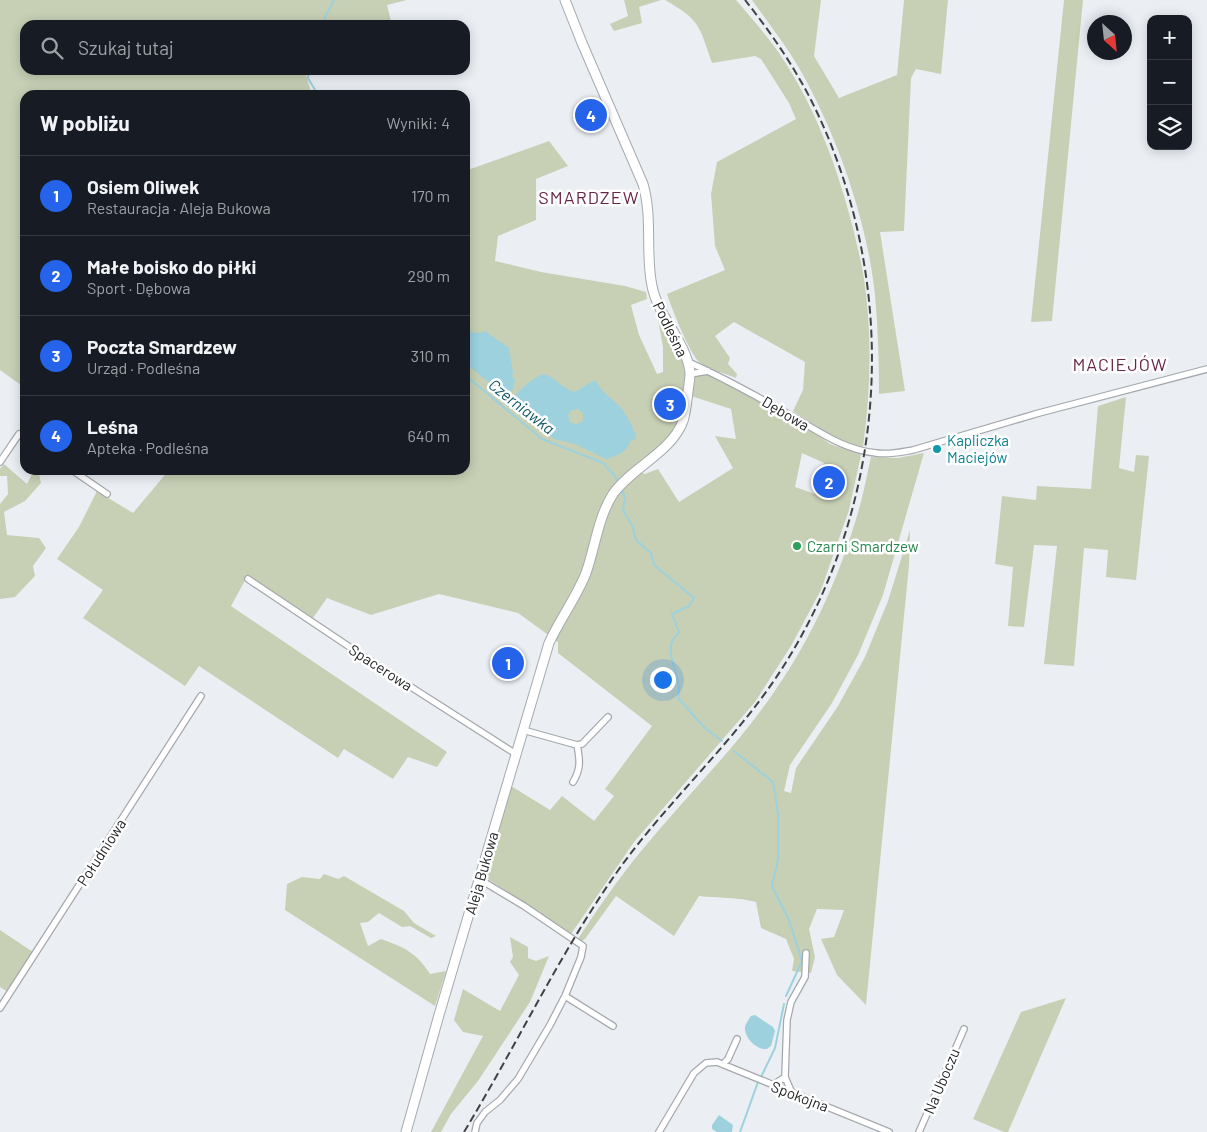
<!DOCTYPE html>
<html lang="pl">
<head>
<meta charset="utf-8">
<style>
	body { margin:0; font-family:Barlow,sans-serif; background:#242831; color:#f1f3f6 }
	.controls { position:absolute; right:15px; top:15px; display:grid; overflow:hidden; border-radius:10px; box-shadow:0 2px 12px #0003 }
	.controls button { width:45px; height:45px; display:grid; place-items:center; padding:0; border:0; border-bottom:1px solid #363941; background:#171b24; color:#f1f3f6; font:25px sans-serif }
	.compass { position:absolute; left:1087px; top:15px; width:45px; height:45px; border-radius:50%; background:#171b24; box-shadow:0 2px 12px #0003; rotate:153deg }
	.you { position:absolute; left:662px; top:679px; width:18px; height:18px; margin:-12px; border:4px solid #fff; border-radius:50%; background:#1a73e8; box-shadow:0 0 0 8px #1a73e833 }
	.badge { display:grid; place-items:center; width:32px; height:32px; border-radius:50%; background:#2563eb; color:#fff; font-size:16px; font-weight:700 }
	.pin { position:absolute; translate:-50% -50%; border:2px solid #fff; box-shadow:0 1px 5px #0006 }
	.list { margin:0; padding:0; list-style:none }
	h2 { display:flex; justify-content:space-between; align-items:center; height:65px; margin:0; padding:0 20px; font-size:21px }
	h2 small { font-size:16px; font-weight:400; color:#9ea1a6 }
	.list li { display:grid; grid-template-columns:32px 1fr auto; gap:15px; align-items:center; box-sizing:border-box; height:80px; padding:0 20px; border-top:1px solid #363941 }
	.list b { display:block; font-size:19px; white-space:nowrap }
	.list p { margin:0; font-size:16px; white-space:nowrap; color:#9ea1a6 }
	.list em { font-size:16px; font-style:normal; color:#9ea1a6 }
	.icon { flex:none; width:28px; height:28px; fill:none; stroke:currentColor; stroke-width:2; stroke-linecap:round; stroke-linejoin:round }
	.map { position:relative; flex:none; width:1207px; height:1132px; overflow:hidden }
	.search { position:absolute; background:#171b24; box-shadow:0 2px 12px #0003; left:20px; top:20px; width:450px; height:55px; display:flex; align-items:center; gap:12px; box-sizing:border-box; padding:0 18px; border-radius:15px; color:#9ea1a6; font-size:19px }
	.panel { position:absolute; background:#171b24; box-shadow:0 2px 12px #0003; left:20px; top:90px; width:450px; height:385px; border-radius:15px }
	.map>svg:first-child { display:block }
</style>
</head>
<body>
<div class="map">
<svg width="1207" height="1132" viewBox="0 0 1207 1132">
	<rect width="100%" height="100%" fill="#ebeff4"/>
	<!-- green -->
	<path fill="#c7d0b5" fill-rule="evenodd" d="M0 0H407L387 5 392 25H25V70H324L306 75 312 95H25V313L22 320 25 322V388L0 370Z
		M624 0H661L639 7 642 23 614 31 610 24 628 16Z
		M665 0H736C751 17 766 35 779 53 815 106 837 166 853 228 858 250 864 272 866 295 872 345 870 397 863 447 836 440 815 426 793 411L803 390 805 362 734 322 715 336 730 358 728 364 737 374 736 378C724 373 710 370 699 362 690 354 671 307 667 294L725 270 715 246 711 194 717 162 796 119 789 103 761 59 755 56 712 63C699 25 700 20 665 0Z
		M752 0H821L814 56 839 98 897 75 904 0H948L941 74 916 69 911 78 904 231 880 232 905 391 879 394C879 361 878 328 875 295 867 219 836 132 798 66 784 43 767 21 752 0Z
		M1064 0H1083L1052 321 1031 322Z
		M549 141 568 166 536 179V220L498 236 495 261 541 272 625 286 646 292 647 299 631 305 639 335 657 374 663 372V347L658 320 690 374 708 371 786 412 830 444 861 455 849 510 821 590 791 646 755 702 634 842 571 934 485 877 511 786 550 810 562 796 594 821 614 796 605 789 652 726 558 653V642L518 613 439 594 371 615 327 598 313 618 248 575 231 606 447 752 437 767 408 757 393 779 344 749 338 758 199 666 185 686 83 618 103 590 57 559 79 527 97 491 133 513 169 470H465V171ZM688 395 731 409 736 439 715 436 733 468 679 502 658 469 645 474 636 471 681 427ZM802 453 824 463 815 494 795 487Z
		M1126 397 1119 468 1134 472 1136 455 1149 456 1136 580 1106 577 1108 550 1084 548 1074 666 1044 664 1057 546 1034 545 1024 627 1008 626 1013 567 995 564 1002 496 1036 500 1037 486 1091 489 1098 406Z
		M924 453 883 595 858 655 832 703 790 765 784 791 791 793 796 768 838 706 865 657 888 601 910 530 909 565 866 1005 837 975 821 939 834 937 844 910 817 909 809 929 815 957 811 973 792 971 794 959 786 939 761 928 756 902C738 897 718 898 699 896L674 936 616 896 585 939 582 941 578 939C598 908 619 878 642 850 681 802 726 758 762 709 807 649 839 580 859 509 864 492 867 474 871 457L898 458Z
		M4 464 27 484 33 472 39 474 41 483 25 501 4 512 7 535 39 538 46 548 33 566 35 576 15 597 0 599V504L8 494 7 476H0V469Z
		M324 874 338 879 344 876 404 911 414 923 436 936 431 938 410 926 402 927 379 913 368 922 360 923 368 946 381 939C404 947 417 953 430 974L446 971 435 1006 285 910 287 884 302 877 320 879Z
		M0 930 33 952 8 992 0 987Z
		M510 937 528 947V958L536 961 549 956 530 1002 478 1081 451 1114 441 1132H431L483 1036 463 1032 454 1020 463 989 500 1011 519 975 510 962 513 957Z
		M1066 998 1008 1132H1004L973 1119 1021 1012Z"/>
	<!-- water -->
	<path fill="#9cd1dd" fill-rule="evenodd" d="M465 327C472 333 477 335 485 331L509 348 513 372 512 376 515 381 512 391 508 393 490 383 465 363Z
		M543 374C555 376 562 389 575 392L593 381H596C604 395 610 396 620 407 627 415 632 426 636 435L634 440 630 441C628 452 616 456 606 459L575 444 554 439 543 429 511 407C509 396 533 378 543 374ZM579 409 583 414V420L580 423 575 424 570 422 568 415 572 410Z
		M755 1015 773 1027 775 1031 771 1046 767 1049C757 1050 744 1038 745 1027 746 1023 749 1019 751 1016Z
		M719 1115 733 1125 732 1132H717L712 1129V1125Z"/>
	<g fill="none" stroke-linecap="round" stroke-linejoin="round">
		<!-- stream -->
		<path stroke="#9cd1dd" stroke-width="2" d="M321 25 334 0
			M309 70 308 78 318 95
			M465 375 542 439 603 463 615 476 617 481
			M622 491 625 498 623 510 633 527 636 540 651 553 654 565 694 598 689 606 672 614 679 632C677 635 673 639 672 642 666 659 683 679 678 698L705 728 722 741
			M734 751 773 782 778 814V860L772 886 789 920 802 961 786 996
			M761 1077 775 1048 784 1004
			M740 1132 758 1082"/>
		<!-- street casing -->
		<g stroke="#a5a9ae" stroke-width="8">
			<path id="street" d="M688 362C723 377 756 396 790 415 817 430 843 450 876 453 888 455 901 452 913 450L1039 413 1207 369
				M690 374 708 371
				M0 462 19 434 25 438
				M72 470 107 494
				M248 579 375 664 516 754
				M523 730 577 745C580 760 581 769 573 782
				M577 745 582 744 608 717
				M565 996 613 1026
				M0 1008 201 696
				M723 1064 728 1059 737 1039
				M785 1077 792 1093
				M773 1085 785 1077 787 1020 791 1002 805 977 806 953
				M475 1132 477 1123 485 1112 500 1100 518 1079 550 1025 565 996 581 957 583 946 524 906 479 879
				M659 1132 694 1073 706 1063 717 1062 889 1132
				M919 1132 964 1029"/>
		</g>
		<!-- secondary casing -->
		<g stroke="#a5a9ae" stroke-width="11">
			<path id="secondary" d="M406 1132 439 1015 549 643C560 619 576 598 586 573 595 548 598 517 613 494 632 467 671 453 683 421 686 411 687 401 688 391 689 385 690 379 690 372 686 341 658 317 652 286 645 252 653 219 643 184L582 43 565 0"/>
		</g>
		<!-- street -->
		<use href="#street" stroke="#fff" stroke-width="5.5"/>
		<!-- secondary -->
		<use href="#secondary" stroke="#fff" stroke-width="9"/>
		<!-- rail -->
		<path stroke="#404244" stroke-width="2" stroke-dasharray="8 4" stroke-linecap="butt" d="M464 1132C516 1046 560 953 617 872 668 800 736 741 783 667 892 496 901 276 809 96 791 62 769 30 745 0"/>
	</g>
	<!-- markers -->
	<circle fill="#0f9aa8" stroke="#fff" stroke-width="2" cx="937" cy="449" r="5"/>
	<circle fill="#2e9e5b" stroke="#fff" stroke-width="2" cx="797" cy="546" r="5"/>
	<g text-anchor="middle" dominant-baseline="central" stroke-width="5" stroke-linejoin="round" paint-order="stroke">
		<!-- street labels -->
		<g font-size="15" fill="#232426" stroke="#fff">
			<text transform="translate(671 329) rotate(64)">Podleśna</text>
			<text transform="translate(786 413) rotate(31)">Dębowa</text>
			<text transform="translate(381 667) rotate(33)">Spacerowa</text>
			<text transform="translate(101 852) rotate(-57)">Południowa</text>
			<text transform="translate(481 873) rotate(-74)">Aleja Bukowa</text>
			<text transform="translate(941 1081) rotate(-67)">Na Uboczu</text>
			<text transform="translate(800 1096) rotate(21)">Spokojna</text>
		</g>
		<!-- culture labels -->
		<g font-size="15" fill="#0d838f" stroke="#fff" text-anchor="start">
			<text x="947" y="440">Kapliczka<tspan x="947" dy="17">Maciejów</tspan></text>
		</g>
		<!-- leisure labels -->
		<g font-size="15" fill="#27864d" stroke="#fff" text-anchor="start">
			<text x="807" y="546">Czarni Smardzew</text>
		</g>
		<!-- water labels -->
		<g font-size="16" font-style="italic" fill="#0d5865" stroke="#fff">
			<text transform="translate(522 406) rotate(38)">Czerniawka</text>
		</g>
		<!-- quarter labels -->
		<g font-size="18" letter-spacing="1" fill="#662648" stroke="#fff">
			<text x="589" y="197">SMARDZEW</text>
			<text x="1120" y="364">MACIEJÓW</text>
		</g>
	</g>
</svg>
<div class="controls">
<button>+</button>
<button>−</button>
<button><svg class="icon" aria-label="layers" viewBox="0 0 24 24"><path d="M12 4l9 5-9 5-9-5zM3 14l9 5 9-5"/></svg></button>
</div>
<svg class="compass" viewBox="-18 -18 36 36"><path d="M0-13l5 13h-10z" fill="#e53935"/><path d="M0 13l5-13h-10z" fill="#9ea1a6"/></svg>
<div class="you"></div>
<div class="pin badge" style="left:508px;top:663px">1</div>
<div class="pin badge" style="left:829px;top:482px">2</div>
<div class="pin badge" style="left:670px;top:404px">3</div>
<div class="pin badge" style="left:591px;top:115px">4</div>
<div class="search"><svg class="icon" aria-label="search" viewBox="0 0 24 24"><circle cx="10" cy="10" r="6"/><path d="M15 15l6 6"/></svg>Szukaj tutaj</div>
<section class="panel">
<h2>W pobliżu<small>Wyniki: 4</small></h2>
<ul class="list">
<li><span class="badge">1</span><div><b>Osiem Oliwek</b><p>Restauracja · Aleja Bukowa</p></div><em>170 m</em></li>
<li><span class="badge">2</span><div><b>Małe boisko do piłki</b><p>Sport · Dębowa</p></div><em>290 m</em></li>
<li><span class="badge">3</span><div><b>Poczta Smardzew</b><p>Urząd · Podleśna</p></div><em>310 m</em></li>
<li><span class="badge">4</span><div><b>Leśna</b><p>Apteka · Podleśna</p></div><em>640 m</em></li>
</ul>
</section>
</div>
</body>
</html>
